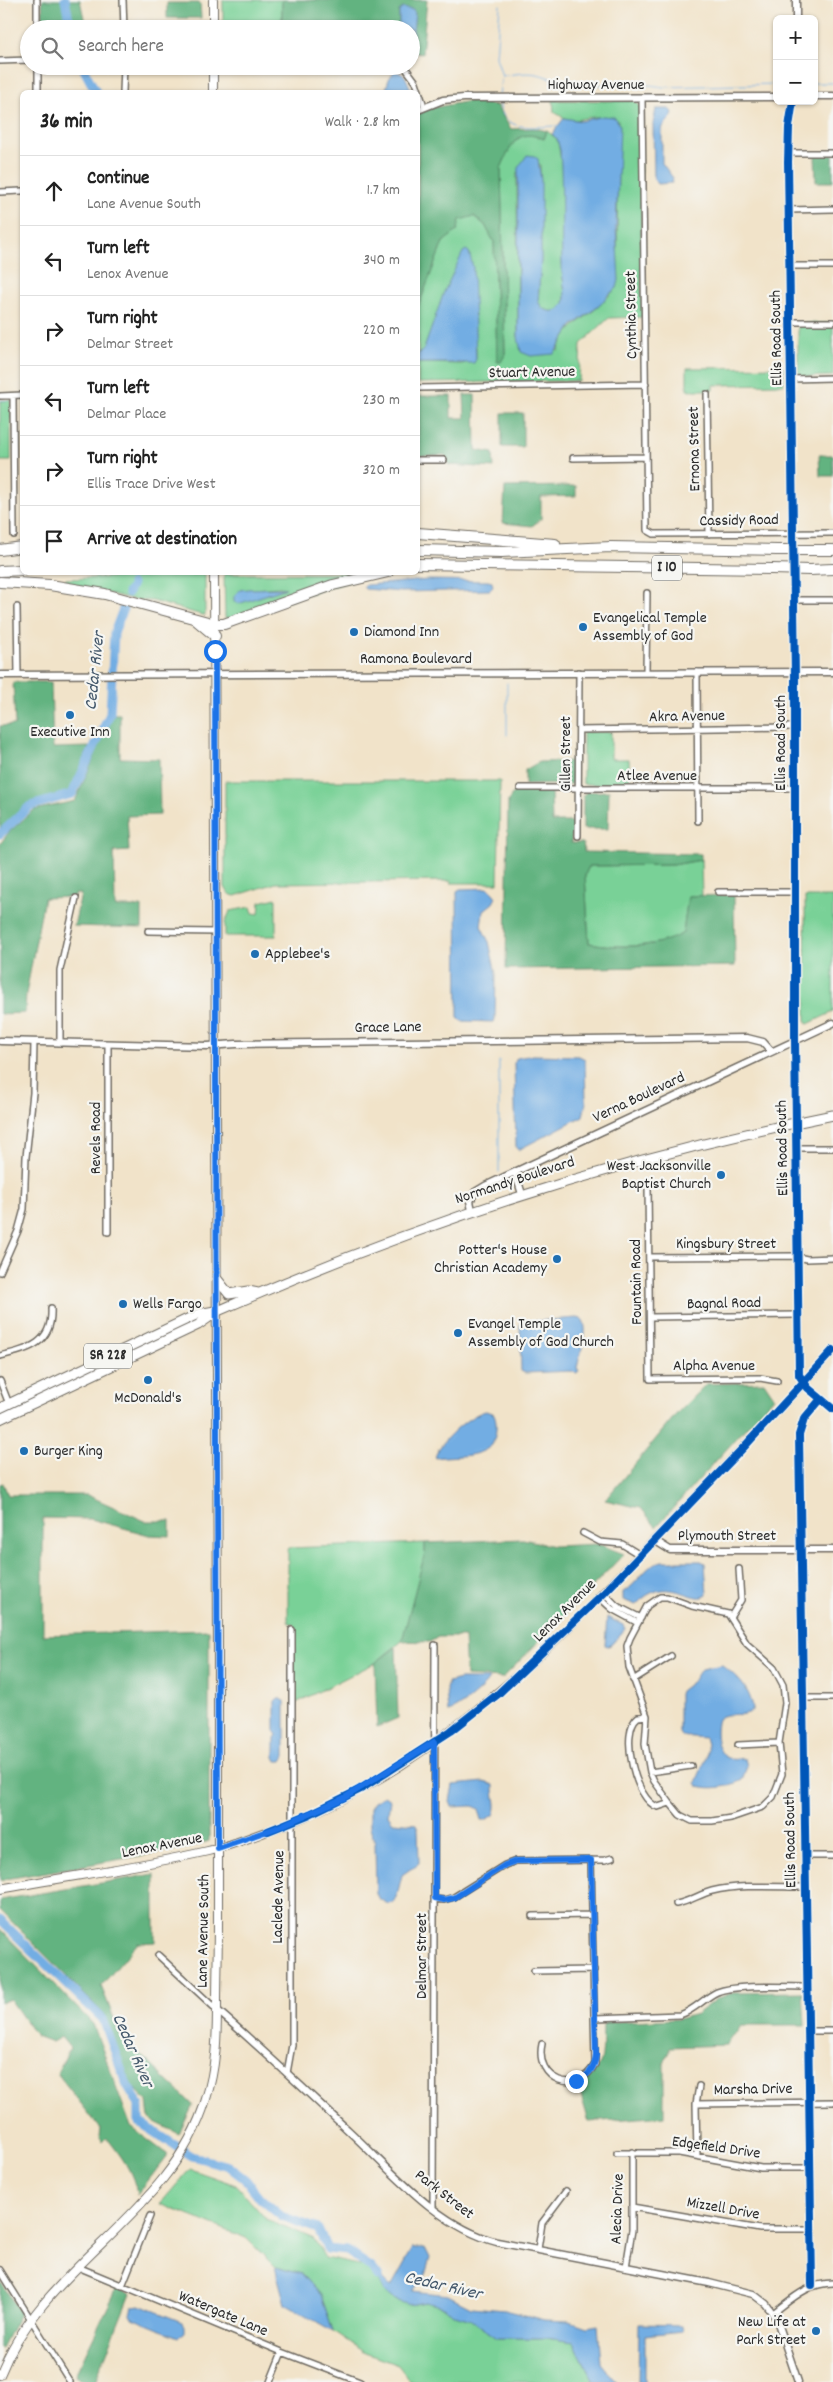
<!DOCTYPE html>
<html lang="en">
<head>
<meta charset="utf-8">
<style>
	body { margin:0; font-family:Dekko,sans-serif; background:#f2f2f2; color:#222 }
	.controls { position:absolute; right:15px; top:15px; display:grid; overflow:hidden; border-radius:8px; box-shadow:0 1px 4px #0004 }
	.controls button { width:45px; height:45px; display:grid; place-items:center; padding:0; border:0; border-bottom:1px solid #e0e0e0; background:#fff; color:#222; font:25px sans-serif }
	.stop { position:absolute; width:15px; height:15px; margin:-11px; border:4px solid #1a73e8; border-radius:50%; background:#fff }
	.stop.end { background:#1a73e8; border-color:#fff; box-shadow:0 1px 5px #0008 }
	.list { margin:0; padding:0; list-style:none }
	h2 { display:flex; justify-content:space-between; align-items:center; height:65px; margin:0; padding:0 20px; font-size:21px }
	h2 small { font-size:16px; font-weight:400; color:#767676 }
	.list li { display:grid; grid-template-columns:32px 1fr auto; gap:15px; align-items:center; box-sizing:border-box; height:70px; padding:0 20px; border-top:1px solid #e0e0e0 }
	.list b { display:block; font-size:19px; white-space:nowrap }
	.list p { margin:0; font-size:16px; white-space:nowrap; color:#767676 }
	.list em { font-size:16px; font-style:normal; color:#767676 }
	.icon { flex:none; width:28px; height:28px; fill:none; stroke:currentColor; stroke-width:2; stroke-linecap:round; stroke-linejoin:round }
	.map { position:relative; flex:none; width:833px; height:2382px; overflow:hidden }
	.search { position:absolute; background:#fff; box-shadow:0 1px 4px #0004; left:20px; top:20px; width:400px; height:55px; display:flex; align-items:center; gap:12px; box-sizing:border-box; padding:0 18px; border-radius:28px; color:#767676; font-size:19px }
	.panel { position:absolute; background:#fff; box-shadow:0 1px 4px #0004; left:20px; top:90px; width:400px; height:485px; border-radius:8px }
	.map>svg:first-child { display:block }
</style>
</head>
<body>
<div class="map">
<svg width="833" height="2382" viewBox="0 0 833 2382">
	<rect width="100%" height="100%" fill="#f6f6f2"/>
	<filter id="ink" filterUnits="userSpaceOnUse"><feTurbulence type="fractalNoise" baseFrequency=".02" numOctaves="2"/><feDisplacementMap in="SourceGraphic" scale="10" xChannelSelector="R" yChannelSelector="G"/><feConvolveMatrix kernelMatrix="1 2 1 2 8 2 1 2 1" color-interpolation-filters="sRGB"/></filter>
	<filter id="wash" filterUnits="userSpaceOnUse"><feTurbulence type="fractalNoise" baseFrequency=".0096" numOctaves="4" result="noise"/><feDisplacementMap in="SourceGraphic" scale="20" xChannelSelector="R" yChannelSelector="G"/><feGaussianBlur stdDeviation="1.12" result="paint"/><feColorMatrix in="noise" values="0 0 0 0 0 0 0 0 0 0 0 0 0 0 0 0 0 1.4 0 .05"/><feComposite in="paint" operator="in"/></filter>
	<g filter="url(#wash)">
		<rect width="100%" height="100%" fill="#f1e3c9"/>
		<!-- green -->
		<path fill="#79d197" stroke="#527e61" fill-rule="evenodd" d="M223 0H282V25H223Z
			M553 100 635 101 640 106 642 317 609 318 581 344 579 381 418 383V363L462 364 476 359V347L446 289 424 349 418 355V307L443 242 457 231 460 220 473 216 485 225 494 242 497 362 505 355 501 168C511 146 516 127 544 139L547 131 557 139C567 179 562 225 562 266 562 274 567 298 564 303 559 313 551 313 542 308L538 301 541 260 540 164 517 173 518 337 558 351C568 326 579 323 598 307 605 301 609 294 617 288L618 121C611 120 601 116 594 117 574 119 574 124 554 112Z
			M798 323H833V376L798 377Z
			M784 367V384L713 385V390H687V368Z
			M11 400V461H0V401Z
			M378 573 230 618H225L224 574ZM280 587 286 588 237 604 240 590Z
			M205 574V615H202L153 601 135 600 66 583 65 579Z
			M584 732H611V759H629L630 785 583 784V733Z
			M225 781H500L498 883H451V881L276 883 235 896 229 894 225 887Z
			M701 860 702 896H688L683 934C656 948 619 948 589 943L585 875 589 866 673 865Z
			M805 897H833V1012L808 1024 806 1023Z
			M276 898V936H225V923L230 911 251 907 253 913 259 914 260 902Z
			M425 1543V1553L402 1641 375 1663 294 1704V1625L288 1622V1548Z
			M190 2169 236 2185 266 2219 314 2239 325 2258 372 2268 384 2292 409 2305 425 2302 443 2307 458 2316 472 2320 497 2338H546L574 2342 594 2382H411L398 2365 365 2353 333 2331 321 2295 302 2274 275 2267 246 2238 160 2204Z"/>
		<!-- forest -->
		<path fill="#62b380" stroke="#466f56" d="M42 0H80L85 23 43 22Z
			M282 0H427L422 54 411 52 415 13 399 11V29H282Z
			M167 3H200L201 18H167Z
			M470 101 496 105 511 129 535 128 547 131 544 139C516 127 511 146 501 168L505 355 501 362H497L494 242 485 225 474 216 460 220 457 231 443 242 418 307V114L426 109Z
			M815 155H833V182H816Z
			M464 395H475L476 450 493 453 494 468 449 465 445 455 418 456V396H451V418H465Z
			M502 413H523V447H502Z
			M819 455H833V476H820Z
			M576 486V496L541 497V519L532 526 503 523 505 487Z
			M13 682H51L53 748 89 747 71 791 29 804 0 830V726L15 725Z
			M113 714H120V758L159 759 160 815 127 816 129 851 114 852 115 907H142V928L74 926 81 894H75L74 897 44 898 26 994 25 1013 0 1014V844L9 832 34 810 75 801Z
			M574 761 572 784 525 785V770L539 762Z
			M515 791H551L552 822H574L571 843H583L584 852 701 854V860L673 865 589 866 585 875 589 943C619 948 656 949 683 933L688 896 734 895 735 966 506 969 508 801Z
			M609 791 608 829H583V796L586 792Z
			M764 1382 774 1397 656 1527 641 1508 605 1500 679 1411 706 1384Z
			M3 1483 8 1495H87L145 1521H170V1536L149 1535 91 1519 43 1518V1635L209 1630V1841L191 1847 0 1880V1484Z
			M523 1539 554 1546 598 1544 624 1554 503 1678 466 1676 464 1637H438L430 1642 402 1641 425 1553V1543Z
			M396 1647 398 1718 377 1727 375 1663Z
			M155 1874V1942L138 1943 101 1986 121 2036 193 2105 179 2134 149 2119 147 2101 131 2085 105 2015 0 1910V1900Z
			M0 1929 93 2024 131 2127 168 2155 137 2195C134 2172 121 2156 107 2138L103 2142 99 2137 100 2128 57 2073 70 2048 61 2037 52 2042 36 2036 10 1999 0 2003V1954L3 1951 0 1947Z
			M803 1992 805 2025H741L727 2045 670 2047 664 2064V2116L589 2122 578 2085C607 2068 602 2056 603 2025L606 2022 679 2019 696 2014 716 1999 732 1993Z
			M0 2280 20 2313 2 2348H0Z
			M117 2288 130 2294 95 2382H87L75 2375Z"/>
		<!-- water -->
		<path fill="#72ade3" stroke="#4e6c87" d="M403 8 413 10 415 13 411 49V29H399V11Z
			M395 70 405 76 412 92H385L389 79Z
			M656 109H669L673 113C672 120 664 122 662 130V163L673 178 672 183 658 184 654 179 653 124Z
			M603 116 614 117 620 126 616 228 619 280 617 288 608 295 600 305 572 326 554 354 531 356 521 352 518 337V168L527 155 534 156 538 159 541 180V260L538 301 542 308C551 313 559 313 564 303 567 298 562 277 562 269 561 230 563 190 560 150L557 139 552 134 564 118 581 121Z
			M466 250 469 252 473 267 476 359 474 363H418V355L424 349 444 292 463 252Z
			M428 580 488 581 492 582 493 587 490 590 402 592 365 589 363 587 366 585Z
			M286 588 238 604 234 601V596L240 590 248 589Z
			M489 888 496 897 493 903 483 911 481 926 489 942 496 974 495 1019 494 1022 461 1021 458 1018 457 891 460 889Z
			M533 1055 579 1056 585 1059 586 1103 583 1116 518 1150 516 1148 514 1063 517 1058Z
			M577 1318 582 1319C591 1332 578 1354 577 1369L579 1370 577 1373 571 1371 525 1373 521 1371 520 1325 522 1322Z
			M486 1411 494 1414C498 1423 496 1436 492 1445 477 1459 453 1455 435 1458 438 1442 470 1414 486 1411Z
			M662 1561H701L705 1563 707 1595C694 1606 666 1571 636 1605L623 1600V1592C638 1585 644 1565 662 1561Z
			M607 1617 623 1625 625 1629 611 1645 608 1646 605 1645Z
			M722 1665C738 1677 751 1690 753 1710 743 1719 728 1710 718 1719 714 1731 716 1751 727 1758L745 1759 747 1766 742 1780C729 1787 712 1790 698 1786L696 1783C701 1767 712 1755 705 1738L682 1736 679 1732V1694L680 1691 694 1680 701 1669Z
			M489 1679C485 1688 457 1710 448 1712L446 1689 448 1682 460 1679Z
			M278 1698 285 1701V1756L282 1761H277L275 1757V1738L277 1735 275 1732V1701Z
			M484 1782 494 1785C493 1795 499 1805 494 1815L485 1820H482L479 1809 473 1806 452 1807 450 1801 453 1785Z
			M384 1796 390 1800 388 1815 393 1822 416 1824 418 1829 419 1863 402 1875 397 1895 393 1903 388 1904 378 1898 376 1893 375 1843 370 1827V1808L374 1802Z
			M413 2248H425L430 2258 425 2275 412 2291 448 2295 471 2307 505 2310 544 2320 570 2321 587 2327 598 2325 601 2363 617 2382H594L574 2342 546 2338H497L472 2320 458 2316 443 2307 425 2302 409 2305 393 2299 384 2292 372 2268 391 2287Z
			M275 2267 302 2274 321 2295 333 2331 285 2304Z
			M140 2305 182 2322 184 2326V2332L178 2337 132 2318 131 2314 133 2306Z
			M639 2324 682 2325 683 2331 645 2335V2382H638Z"/>
		<g fill="none" stroke-linecap="round" stroke-linejoin="round">
			<!-- stream -->
			<path stroke="#72ade3" stroke-width="1" d="M500 5 496 57 502 76
				M814 83H833
				M499 95 502 76C512 74 527 72 537 74 550 77 560 83 574 84 603 87 633 81 663 87L777 84
				M499 99C501 135 533 126 559 126
				M0 400H10
				M18 400 22 399
				M507 683V735
				M499 1061V1172"/>
			<!-- river -->
			<path stroke="#72ade3" stroke-width="9" d="M65 0 71 29
				M82 66 96 92
				M132 586V584
				M128 593 129 591
				M0 834 30 806 72 794 110 714 114 633 123 609
				M0 1920 103 2019 127 2085 139 2104V2122L192 2156 228 2166 246 2180 260 2198 281 2216 318 2229 327 2249 347 2251 372 2268 378 2276"/>
		</g>
	</g>
	<g filter="url(#ink)">
		<g fill="none" stroke-linecap="round" stroke-linejoin="round">
			<!-- minor casing -->
			<g stroke="#706b62" stroke-width="8">
				<path id="minor" d="M37 0V29
					M123 0 124 29
					M0 61 29 60
					M38 66V92
					M404 66 416 82 424 106
					M123 92 124 66
					M642 99 647 530 654 534 833 533
					M788 153H833
					M0 192 22 191
					M789 210 833 209
					M789 266H833
					M790 322H833
					M791 379 833 378
					M418 388 646 384
					M707 394 709 534
					M0 396 22 395
					M13 396 14 535
					M573 458 646 457
					M418 460H444
					M794 600H833
					M17 607 18 675
					M646 672 647 593
					M697 672 698 821
					M579 730 795 727
					M520 788H795
					M578 836 579 672
					M718 892H795
					M148 931 216 932
					M60 1043V970L76 898
					M797 1148H833
					M648 1185 650 1379 760 1378 777 1381
					M108 1232V1044
					M649 1257 793 1256 807 1259 833 1258
					M0 1272 18 1231 24 1209 26 1157 33 1093 34 1042
					M650 1317 798 1315
					M0 1356C30 1349 53 1343 51 1308
					M0 1381 9 1404
					M804 1383 833 1409
					M583 1533 600 1542 622 1544 640 1555
					M604 1593 617 1606 641 1618
					M599 1597 612 1609 638 1623
					M660 1597H667L692 1606 728 1614 747 1644 774 1668 783 1685 785 1703 779 1743 782 1774 773 1797 763 1807 731 1818 712 1821H692L680 1815 670 1803 654 1781 650 1772 645 1744 647 1716 629 1667 627 1646 630 1638 647 1606Z
					M731 1616 741 1600 739 1569
					M633 1680 671 1656
					M803 1698H833
					M647 1716 638 1717C619 1731 635 1801 658 1807L670 1803
					M738 1745 779 1743
					M650 1772 691 1766
					M805 1856H833
					M435 1899 444 1900 454 1897 505 1865 516 1861 605 1860 612 1858
					M676 1904C689 1902 700 1894 712 1891 742 1884 775 1887 806 1887
					M532 1916 592 1915
					M158 1955 217 2010
					M534 1971 594 1970
					M595 2018 680 2015C695 2010 704 1998 717 1992 737 1984 785 1987 808 1987
					M809 2031H833
					M542 2044C534 2080 577 2097 595 2064L591 1860
					M287 2073 292 2045V1630
					M696 2104 833 2102
					M617 2153H679L761 2168H811
					M697 2156 696 2104 699 2086
					M632 2207 760 2229H812
					M433 2208 435 1645
					M538 2249 542 2223 566 2191
					M78 2267 282 2352 360 2382
					M626 2267 632 2230V2152
					M0 2270 70 2382
					M812 2285 799 1435 804 1419 820 1400
					M122 2286 150 2216
					M773 2313C792 2299 808 2283 833 2283
					M270 2382 282 2352"/>
			</g>
			<!-- tertiary casing -->
			<g stroke="#706b62" stroke-width="9">
				<path id="tertiary" d="M796 19V0
					M814 96H833
					M793 101 789 127 788 162 795 678V1040L799 1375 804 1383
					M418 110 443 100 464 98 777 97
					M0 675 833 672
					M0 1041 208 1046 236 1044 747 1038 763 1042 771 1051
					M515 1172 522 1194
					M472 1210 470 1201 475 1192 485 1186 833 1023
					M654 1540 670 1550H833
					M217 2010C262 2049 305 2090 349 2131 393 2172 437 2226 497 2242L709 2283 753 2294 766 2304 777 2320 798 2382"/>
			</g>
			<!-- secondary casing -->
			<g stroke="#706b62" stroke-width="10">
				<path id="secondary" d="M213 0V29
					M213 66V92
					M0 1889C69 1876 139 1867 208 1851 230 1846 254 1836 276 1828 433 1771 551 1648 664 1530 721 1471 778 1412 833 1350
					M0 2375C43 2264 172 2215 206 2099 216 2068 217 2038 217 2006 217 1977 218 1949 218 1921 218 1830 218 1739 218 1647 217 1289 216 931 214 572"/>
			</g>
			<!-- primary casing -->
			<g stroke="#706b62" stroke-width="11">
				<path id="primary" d="M217 1279 229 1294 248 1291 258 1293
					M0 1408 198 1314 215 1311
					M0 1419 198 1325 218 1311C418 1223 618 1158 833 1115"/>
			</g>
			<!-- motorway casing -->
			<g stroke="#706b62" stroke-width="12">
				<path id="motorway" d="M418 533 555 544
					M0 550 22 547
					M418 550 502 552 611 547 777 550
					M806 550H833
					M418 564 772 569
					M810 570 833 569
					M0 571 22 570
					M0 582 50 585 105 594 215 624H224L333 585 388 572
					M196 620 215 636"/>
			</g>
			<!-- minor -->
			<use href="#minor" stroke="#fff" stroke-width="5"/>
			<!-- tertiary -->
			<use href="#tertiary" stroke="#fff" stroke-width="6"/>
			<!-- secondary -->
			<use href="#secondary" stroke="#fff" stroke-width="8"/>
			<!-- primary -->
			<use href="#primary" stroke="#fff" stroke-width="9"/>
			<!-- motorway -->
			<use href="#motorway" stroke="#fff" stroke-width="10"/>
			<!-- motorway-bridge casing -->
			<g stroke="#706b62" stroke-width="12" stroke-linecap="butt">
				<path id="motorway-bridge" d="M777 550H806
					M772 569 810 570"/>
			</g>
			<!-- motorway-bridge -->
			<use href="#motorway-bridge" stroke="#fff" stroke-width="10"/>
			<!-- cycleway casing -->
			<g stroke="#f6f6f2" stroke-width="11">
				<path id="cycleway" d="M793 101 789 127 788 162 795 678V1040L799 1375 808 1388 833 1409
					M268 1831 310 1814 361 1789 451 1731 498 1694 604 1593 744 1447 833 1350
					M812 2285 799 1435 804 1419 820 1400"/>
			</g>
			<!-- cycleway -->
			<use href="#cycleway" stroke="#0057b8" stroke-width="8"/>
		</g>
	</g>
	<g fill="none" stroke-linecap="round" stroke-linejoin="round" filter="url(#ink)">
		<!-- route -->
		<path stroke="#1a73e8" stroke-width="6" d="M215 651 218 1848 276 1828 344 1798 434 1742 435 1898 444 1900 454 1898 505 1865 516 1861 591 1860 596 2055C595 2068 589 2076 576 2081"/>
	</g>
	<!-- markers -->
	<g fill="#1f6fb2" stroke="#f6f6f2" stroke-width="2">
		<circle cx="583" cy="627" r="5"/>
		<circle cx="354" cy="632" r="5"/>
		<circle cx="70" cy="715" r="5"/>
		<circle cx="255" cy="954" r="5"/>
		<circle cx="721" cy="1175" r="5"/>
		<circle cx="557" cy="1259" r="5"/>
		<circle cx="123" cy="1304" r="5"/>
		<circle cx="458" cy="1333" r="5"/>
		<circle cx="148" cy="1380" r="5"/>
		<circle cx="24" cy="1451" r="5"/>
		<circle cx="816" cy="2331" r="5"/>
	</g>
	<g text-anchor="middle" dominant-baseline="central" stroke-width="4.5" stroke-linejoin="round" paint-order="stroke">
		<!-- shield labels -->
		<g fill="#f6f6f2" stroke="#686867" stroke-width="1">
			<rect x="652" y="555.5" width="30" height="25" rx="4"/>
			<rect x="84" y="1343.5" width="48" height="25" rx="4"/>
		</g>
		<g font-size="15" font-weight="bold" fill="#2b2b2b">
			<text x="667" y="568">I 10</text>
			<text x="108" y="1356">SR 228</text>
		</g>
		<!-- street labels -->
		<g font-size="16" fill="#2b2b2b" stroke="#f6f6f2">
			<text x="596" y="85">Highway Avenue</text>
			<text transform="translate(632 315) rotate(-91)">Cynthia Street</text>
			<text transform="translate(777 338) rotate(-91)">Ellis Road South</text>
			<text transform="translate(532 373) rotate(-1)">Stuart Avenue</text>
			<text transform="translate(695 449) rotate(-91)">Ernona Street</text>
			<text transform="translate(739 521) rotate(-1)">Cassidy Road</text>
			<text x="416" y="659">Ramona Boulevard</text>
			<text transform="translate(687 717) rotate(-1)">Akra Avenue</text>
			<text transform="translate(781 743) rotate(-90)">Ellis Road South</text>
			<text transform="translate(566 754) rotate(-90)">Gillen Street</text>
			<text x="657" y="776">Atlee Avenue</text>
			<text transform="translate(388 1028) rotate(-1)">Grace Lane</text>
			<text transform="translate(639 1098) rotate(-25)">Verna Boulevard</text>
			<text transform="translate(96 1138) rotate(-90)">Revels Road</text>
			<text transform="translate(783 1148) rotate(-91)">Ellis Road South</text>
			<text transform="translate(515 1181) rotate(-18)">Normandy Boulevard</text>
			<text x="726" y="1244">Kingsbury Street</text>
			<text transform="translate(637 1282) rotate(-91)">Fountain Road</text>
			<text transform="translate(724 1304) rotate(-1)">Bagnal Road</text>
			<text x="714" y="1366">Alpha Avenue</text>
			<text x="727" y="1536">Plymouth Street</text>
			<text transform="translate(565 1611) rotate(-45)">Lenox Avenue</text>
			<text transform="translate(791 1840) rotate(-91)">Ellis Road South</text>
			<text transform="translate(162 1846) rotate(-11)">Lenox Avenue</text>
			<text transform="translate(279 1897) rotate(-89)">Laclede Avenue</text>
			<text transform="translate(204 1931) rotate(-89)">Lane Avenue South</text>
			<text transform="translate(422 1956) rotate(-90)">Delmar Street</text>
			<text transform="translate(753 2090) rotate(-1)">Marsha Drive</text>
			<text transform="translate(716 2148) rotate(8)">Edgefield Drive</text>
			<text transform="translate(444 2195) rotate(38)">Park Street</text>
			<text transform="translate(618 2209) rotate(-88)">Alecia Drive</text>
			<text transform="translate(723 2209) rotate(10)">Mizzell Drive</text>
			<text transform="translate(223 2314) rotate(23)">Watergate Lane</text>
		</g>
		<!-- poi labels -->
		<g font-size="16" fill="#2b2b2b" stroke="#f6f6f2" text-anchor="start">
			<text x="593" y="618">Evangelical Temple<tspan x="593" dy="18">Assembly of God</tspan></text>
			<text x="364" y="632">Diamond Inn</text>
			<text x="70" y="732" text-anchor="middle">Executive Inn</text>
			<text x="265" y="954">Applebee's</text>
			<text x="711" y="1166" text-anchor="end">West Jacksonville<tspan x="711" dy="18">Baptist Church</tspan></text>
			<text x="547" y="1250" text-anchor="end">Potter's House<tspan x="547" dy="18">Christian Academy</tspan></text>
			<text x="133" y="1304">Wells Fargo</text>
			<text x="468" y="1324">Evangel Temple<tspan x="468" dy="18">Assembly of God Church</tspan></text>
			<text x="148" y="1398" text-anchor="middle">McDonald's</text>
			<text x="34" y="1451">Burger King</text>
			<text x="806" y="2322" text-anchor="end">New Life at<tspan x="806" dy="18">Park Street</tspan></text>
		</g>
		<!-- water labels -->
		<g font-size="18" font-style="italic" fill="#44586b" stroke="#f6f6f2">
			<text transform="translate(96 671) rotate(-84)">Cedar River</text>
			<text transform="translate(132 2051) rotate(66)">Cedar River</text>
			<text transform="translate(443 2287) rotate(13)">Cedar River</text>
		</g>
	</g>
</svg>
<div class="controls">
<button>+</button>
<button>−</button>
</div>
<div class="stop" style="left:215px;top:651px"></div>
<div class="stop end" style="left:576px;top:2081px"></div>
<div class="search"><svg class="icon" aria-label="search" viewBox="0 0 24 24"><circle cx="10" cy="10" r="6"/><path d="M15 15l6 6"/></svg>Search here</div>
<section class="panel">
<h2>36 min<small>Walk · 2.8 km</small></h2>
<ul class="list">
<li><svg class="icon" aria-label="ahead" viewBox="0 0 24 24"><path d="M12 20V5M6 11l6-6 6 6"/></svg><div><b>Continue</b><p>Lane Avenue South</p></div><em>1.7 km</em></li>
<li><svg class="icon" aria-label="left" viewBox="0 0 24 24"><path d="M17 20v-9H6M10 6l-5 5 5 5"/></svg><div><b>Turn left</b><p>Lenox Avenue</p></div><em>340 m</em></li>
<li><svg class="icon" aria-label="right" viewBox="0 0 24 24"><path d="M7 20v-9h11M14 6l5 5-5 5"/></svg><div><b>Turn right</b><p>Delmar Street</p></div><em>220 m</em></li>
<li><svg class="icon" aria-label="left" viewBox="0 0 24 24"><path d="M17 20v-9H6M10 6l-5 5 5 5"/></svg><div><b>Turn left</b><p>Delmar Place</p></div><em>230 m</em></li>
<li><svg class="icon" aria-label="right" viewBox="0 0 24 24"><path d="M7 20v-9h11M14 6l5 5-5 5"/></svg><div><b>Turn right</b><p>Ellis Trace Drive West</p></div><em>320 m</em></li>
<li><svg class="icon" aria-label="arrive" viewBox="0 0 24 24"><path d="M6 21V4h12l-3 4 3 4H6"/></svg><div><b>Arrive at destination</b></div></li>
</ul>
</section>
</div>
</body>
</html>
